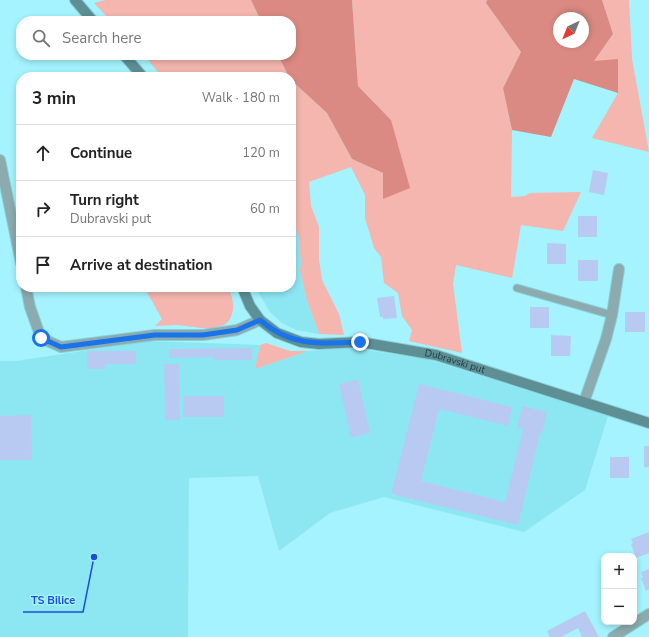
<!DOCTYPE html>
<html lang="en">
<head>
<meta charset="utf-8">
<style>
	body { margin:0; font-family:"Nunito Sans",sans-serif; background:#f2f2f2; color:#222 }
	.controls { position:absolute; right:12px; bottom:12px; display:grid; overflow:hidden; border-radius:8px; box-shadow:0 2px 6px #0003 }
	.controls button { width:36px; height:36px; display:grid; place-items:center; padding:0; border:0; border-bottom:1px solid #e0e0e0; background:#fff; color:#222; font:20px sans-serif }
	.compass { position:absolute; left:553px; top:12px; width:36px; height:36px; border-radius:50%; background:#fff; box-shadow:0 2px 6px #0003; rotate:223deg }
	.stop { position:absolute; width:12px; height:12px; margin:-9px; border:3px solid #1a73e8; border-radius:50%; background:#fff }
	.stop.end { background:#1a73e8; border-color:#fff; box-shadow:0 1px 4px #0008 }
	.list { margin:0; padding:0; list-style:none }
	h2 { display:flex; justify-content:space-between; align-items:center; height:52px; margin:0; padding:0 16px; font-size:17px }
	h2 small { font-size:13px; font-weight:400; color:#767676 }
	.list li { display:grid; grid-template-columns:26px 1fr auto; gap:12px; align-items:center; box-sizing:border-box; height:56px; padding:0 16px; border-top:1px solid #e0e0e0 }
	.list b { display:block; font-size:15px; white-space:nowrap }
	.list p { margin:0; font-size:13px; white-space:nowrap; color:#767676 }
	.list em { font-size:13px; font-style:normal; color:#767676 }
	.icon { flex:none; width:22px; height:22px; fill:none; stroke:currentColor; stroke-width:2; stroke-linecap:round; stroke-linejoin:round }
	.map { position:relative; flex:none; width:649px; height:637px; overflow:hidden }
	.search { position:absolute; background:#fff; box-shadow:0 2px 6px #0003; left:16px; top:16px; width:280px; height:44px; display:flex; align-items:center; gap:10px; box-sizing:border-box; padding:0 14px; border-radius:16px; color:#767676; font-size:15px }
	.panel { position:absolute; background:#fff; box-shadow:0 2px 6px #0003; left:16px; top:72px; width:280px; height:220px; border-radius:16px }
	.map>svg:first-child { display:block }
</style>
</head>
<body>
<div class="map">
<svg width="649" height="637" viewBox="0 0 649 637">
	<rect width="100%" height="100%" fill="#a4f3fe"/>
	<!-- built -->
	<path fill="#8de7f3" d="M291 216 299 238 301 264 300 271 307 301 319 334 296 330 282 323 270 312 255 287H291Z
		M148 341 260 345 255 369 308 351 351 348 427 359 608 416 585 490 524 532 384 497 330 513 279 551 258 476 189 478 188 637H0V361H16Z"/>
	<!-- green -->
	<path fill="#f4b6ae" d="M105 0H251L261 21H111L94 3Z
		M352 0H487L486 3 521 52 503 88 512 130 511 197 525 196 530 193 581 192 563 231 521 225 512 278 456 265 453 284 462 353 409 341 412 330 402 316 398 293 384 283 381 257 374 248 365 218V195L351 167 309 182 311 206 319 227V260L322 280 339 314 344 335 319 334 307 301 300 271 301 264 299 238 291 216V80L327 113 352 159 383 173V199L391 120 358 86Z
		M602 0H629L632 59 649 152 592 138 618 93 594 61 613 34Z
		M144 55H278L289 77H162Z
		M144 287H228C232 296 235 305 232 314 226 336 194 326 177 325 170 325 162 326 155 326L162 319Z
		M266 343 290 351H308L255 369 260 345Z"/>
	<!-- forest -->
	<path fill="#da8a82" fill-rule="evenodd" d="M251 0H352L358 86 391 120 410 188 383 199V173L352 159 327 113 291 80V77H289L278 55H291V21H261Z
		M487 0H602L613 34 594 61 618 59V93L574 79 551 137 512 130 503 88 521 52 486 3ZM559 18H583V42H559Z"/>
	<!-- building -->
	<path fill="#b8caf2" d="M593 170 608 173 604 195 589 192Z
		M578 216H597V237H578Z
		M547 243 566 244V264H547Z
		M578 260H598V281H578Z
		M394 296 397 318 383 319V317H380L377 298Z
		M530 307H549V328H530Z
		M625 312H645V332H625Z
		M551 335 571 336 570 356H551Z
		M252 348V360H213V357L169 358V349Z
		M87 351H136V364H105V369H87Z
		M164 364H179L180 420H165Z
		M358 379 370 433 351 438 339 384Z
		M419 384 512 407 508 426 439 409 421 481 505 502 523 429 517 428 522 406 547 412 542 434 540 433 518 525 391 494Z
		M183 396H224V417H183Z
		M31 415 32 460H0V416Z
		M644 446H649V467H644Z
		M610 457H629V478H610Z
		M649 532V553L636 558 631 544 633 543 631 539Z
		M649 569V589L646 591 641 578H643L641 572Z
		M585 611 599 637H582L578 628 561 637H550L547 631Z"/>
	<g fill="none" stroke-linecap="round" stroke-linejoin="round">
		<!-- service casing -->
		<g stroke="#89cfd8" stroke-width="9">
			<path id="service" d="M517 288 612 315"/>
		</g>
		<!-- minor casing -->
		<g stroke="#89cfd8" stroke-width="12">
			<path id="minor" d="M0 160 21 263
				M26 287 30 307 41 338 61 347 155 335H203L237 330 260 320
				M584 402 606 339 612 315 619 269
				M613 637 649 614"/>
		</g>
		<!-- secondary casing -->
		<g stroke="#89cfd8" stroke-width="12">
			<g id="secondary">
				<path d="M75 0 93 21"/>
				<path d="M124 55 143 77"/>
				<path id="s1" d="M242 287 250 306 260 320 277 333 301 342 319 344 360 342 436 355 649 423"/>
			</g>
		</g>
		<!-- service -->
		<use href="#service" stroke="#8babaf" stroke-width="7"/>
		<!-- minor -->
		<use href="#minor" stroke="#8babaf" stroke-width="10"/>
		<!-- secondary -->
		<use href="#secondary" stroke="#5d8f95" stroke-width="10"/>
	</g>
	<g fill="none" stroke-linecap="round" stroke-linejoin="round">
		<!-- route -->
		<path stroke="#1a73e8" stroke-width="5" d="M41 338 61 347 155 335H203L237 330 260 320C291 347 321 344 360 342"/>
	</g>
	<g text-anchor="middle" dominant-baseline="central" stroke-width="3" stroke-linejoin="round" paint-order="stroke">
		<!-- street labels -->
		<g font-size="10" fill="#1c3d41" stroke="#a4f3fe">
			<text stroke="none"><textPath href="#s1" startOffset="241">Dubravski put</textPath></text>
		</g>
	</g>
	<!-- callouts -->
	<path fill="none" stroke="#1d4ed8" stroke-width="1.5" d="M94 557L83 612H23"/>
	<circle fill="#1d4ed8" stroke="#a4f3fe" stroke-width="1.5" cx="94" cy="557" r="4"/>
	<g font-size="11" text-anchor="middle" font-weight="bold" fill="#1d4ed8" stroke="#a4f3fe" stroke-width="3" stroke-linejoin="round" paint-order="stroke">
		<text x="53" y="604">TS Bilice</text>
	</g>
</svg>
<div class="controls">
<button>+</button>
<button>−</button>
</div>
<svg class="compass" viewBox="-18 -18 36 36"><path d="M0-13l5 13h-10z" fill="#e53935"/><path d="M0 13l5-13h-10z" fill="#767676"/></svg>
<div class="stop" style="left:41px;top:338px"></div>
<div class="stop end" style="left:360px;top:342px"></div>
<div class="search"><svg class="icon" aria-label="search" viewBox="0 0 24 24"><circle cx="10" cy="10" r="6"/><path d="M15 15l6 6"/></svg>Search here</div>
<section class="panel">
<h2>3 min<small>Walk · 180 m</small></h2>
<ul class="list">
<li><svg class="icon" aria-label="ahead" viewBox="0 0 24 24"><path d="M12 20V5M6 11l6-6 6 6"/></svg><div><b>Continue</b></div><em>120 m</em></li>
<li><svg class="icon" aria-label="right" viewBox="0 0 24 24"><path d="M7 20v-9h11M14 6l5 5-5 5"/></svg><div><b>Turn right</b><p>Dubravski put</p></div><em>60 m</em></li>
<li><svg class="icon" aria-label="arrive" viewBox="0 0 24 24"><path d="M6 21V4h12l-3 4 3 4H6"/></svg><div><b>Arrive at destination</b></div></li>
</ul>
</section>
</div>
</body>
</html>
